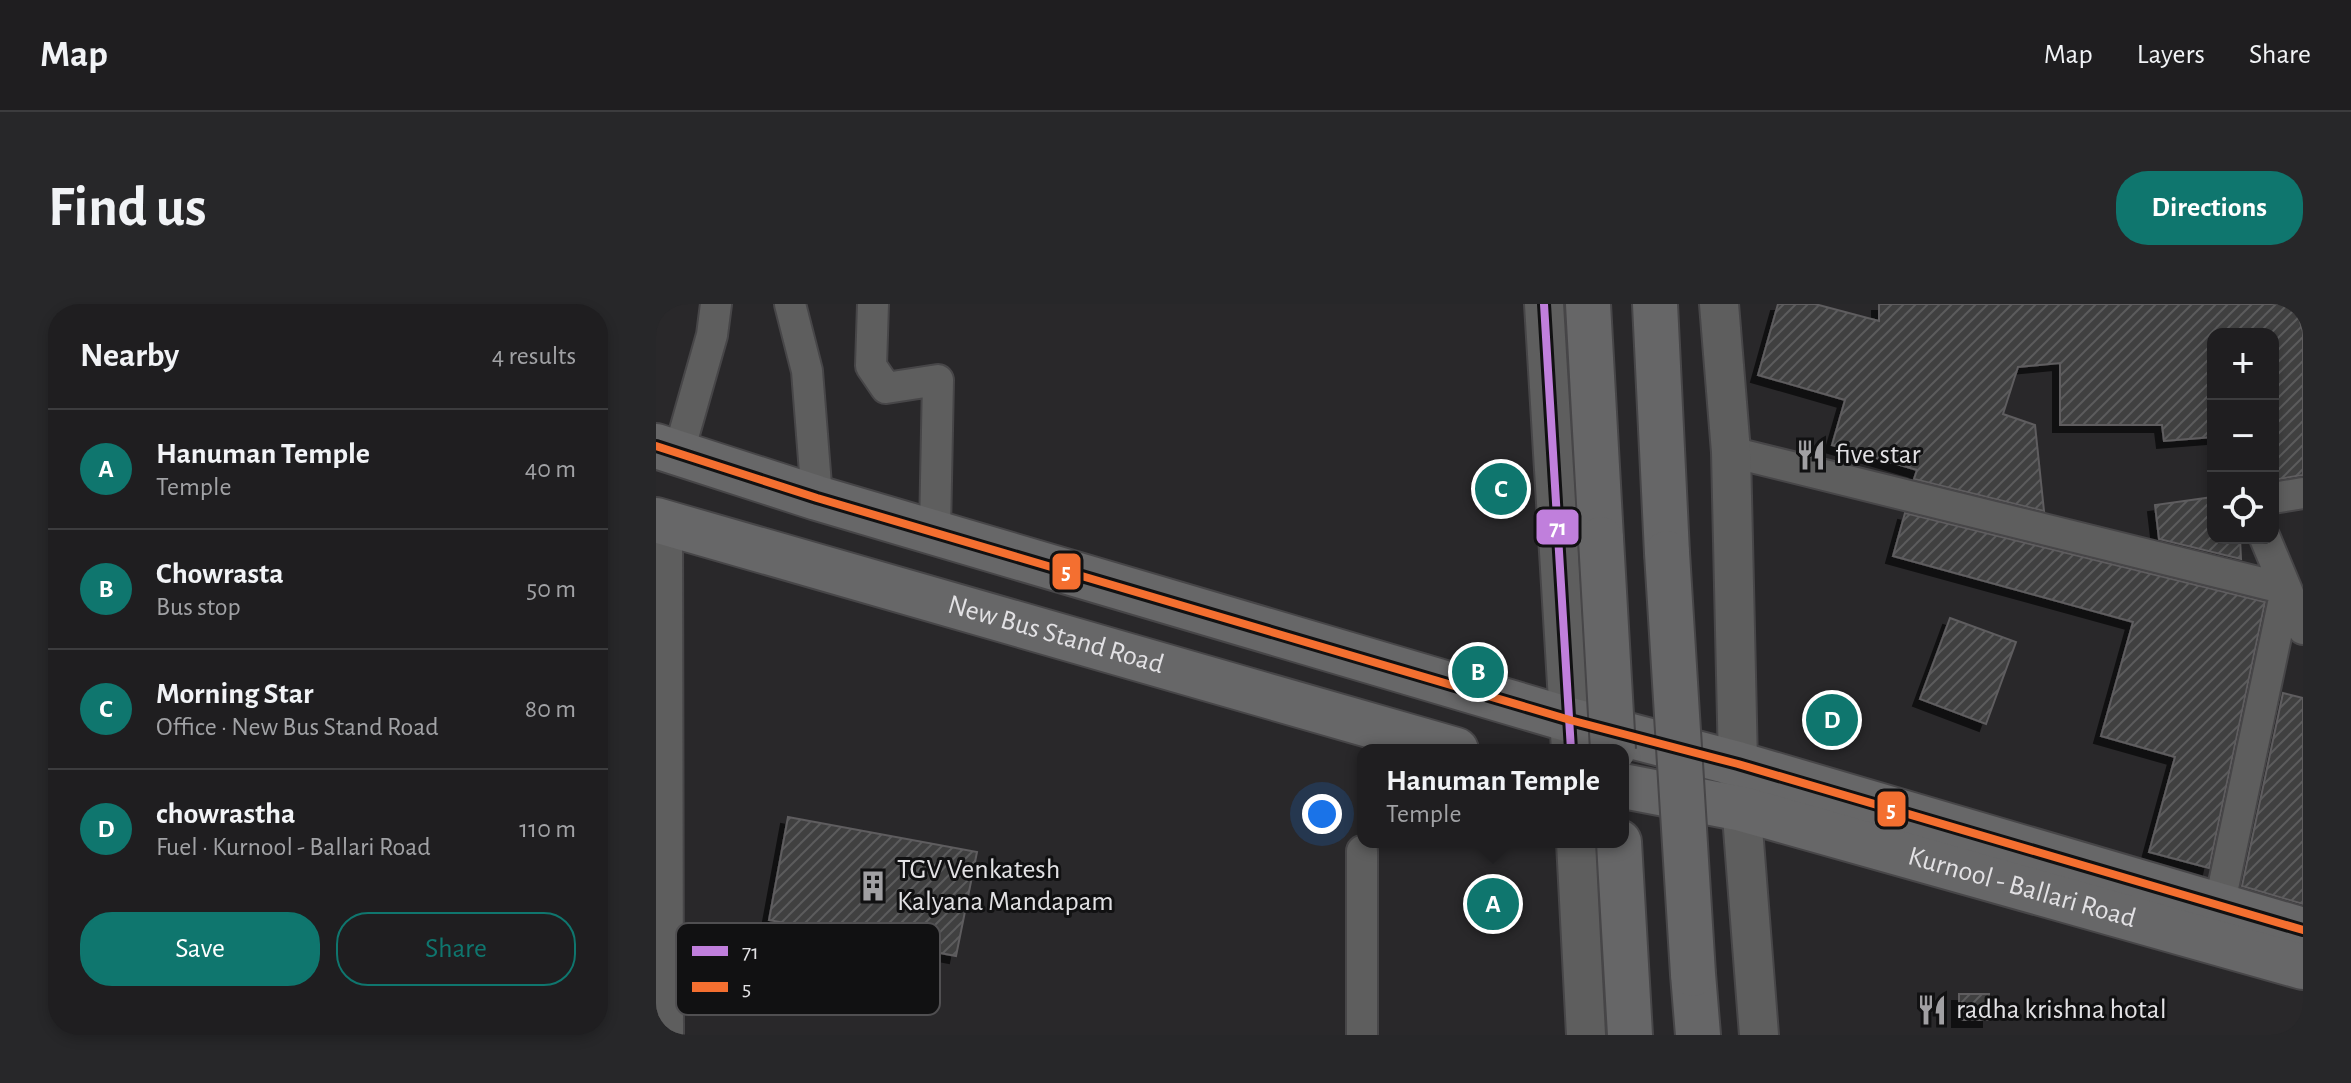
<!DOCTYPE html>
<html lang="en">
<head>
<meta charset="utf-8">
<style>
	body { margin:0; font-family:"Alegreya Sans",sans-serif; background:#272729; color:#f1f3f6 }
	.controls { position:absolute; right:24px; top:24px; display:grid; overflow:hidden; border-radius:16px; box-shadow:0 4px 12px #0003 }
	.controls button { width:72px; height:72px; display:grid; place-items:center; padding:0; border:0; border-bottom:2px solid #3c3c3e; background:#1f1e20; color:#f1f3f6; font:40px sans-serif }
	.you { position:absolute; left:666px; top:510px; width:28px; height:28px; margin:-20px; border:6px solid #fff; border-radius:50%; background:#1a73e8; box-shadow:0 0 0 12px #1a73e833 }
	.badge { display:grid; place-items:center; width:52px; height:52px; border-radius:50%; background:#0f766e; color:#fff; font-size:26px; font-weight:700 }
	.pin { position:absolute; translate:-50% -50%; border:4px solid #fff; box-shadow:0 2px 8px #0006 }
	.popup { position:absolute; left:701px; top:440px; width:272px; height:104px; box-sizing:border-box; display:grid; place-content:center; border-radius:16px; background:#1f1e20; filter:drop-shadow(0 2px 6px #0005); font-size:26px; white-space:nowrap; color:#a1a2a5 }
	.popup b { font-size:30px; color:#f1f3f6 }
	.popup::after { content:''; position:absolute; left:50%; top:100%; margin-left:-16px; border:16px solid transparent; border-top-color:#1f1e20 }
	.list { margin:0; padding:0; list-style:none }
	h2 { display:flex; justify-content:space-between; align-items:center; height:104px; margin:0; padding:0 32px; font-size:34px }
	h2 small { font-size:26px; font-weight:400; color:#a1a2a5 }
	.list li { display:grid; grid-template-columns:52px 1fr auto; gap:24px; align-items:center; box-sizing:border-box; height:120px; padding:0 32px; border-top:2px solid #3c3c3e }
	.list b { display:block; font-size:30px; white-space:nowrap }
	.list p { margin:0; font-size:26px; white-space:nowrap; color:#a1a2a5 }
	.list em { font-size:26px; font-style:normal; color:#a1a2a5 }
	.actions { display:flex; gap:16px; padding:24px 32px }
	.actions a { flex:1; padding:18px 0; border:2px solid #0f766e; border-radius:32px; text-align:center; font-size:28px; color:#0f766e }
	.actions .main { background:#0f766e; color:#fff }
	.icon { flex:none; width:44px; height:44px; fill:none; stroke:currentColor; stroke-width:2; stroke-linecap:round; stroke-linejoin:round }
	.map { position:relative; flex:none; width:1647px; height:731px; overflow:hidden; border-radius:32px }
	header { display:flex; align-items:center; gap:48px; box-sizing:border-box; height:112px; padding:0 40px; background:#1f1e20; border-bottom:2px solid #3c3c3e }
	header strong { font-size:38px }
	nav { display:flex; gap:44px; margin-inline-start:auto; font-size:28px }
	.intro { display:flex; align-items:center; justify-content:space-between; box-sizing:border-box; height:192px; padding:0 48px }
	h1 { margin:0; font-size:56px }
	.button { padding:20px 36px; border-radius:32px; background:#0f766e; color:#fff; font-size:28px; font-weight:700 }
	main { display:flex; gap:48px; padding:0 48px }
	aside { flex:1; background:#1f1e20; border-radius:32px; box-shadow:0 4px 12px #0003 }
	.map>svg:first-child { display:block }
</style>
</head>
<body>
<header>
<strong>Map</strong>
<nav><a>Map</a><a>Layers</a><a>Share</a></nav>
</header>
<div class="intro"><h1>Find us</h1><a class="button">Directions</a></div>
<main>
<aside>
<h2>Nearby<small>4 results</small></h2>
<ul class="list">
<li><span class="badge">A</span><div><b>Hanuman Temple</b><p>Temple</p></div><em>40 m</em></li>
<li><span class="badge">B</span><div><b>Chowrasta</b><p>Bus stop</p></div><em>50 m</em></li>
<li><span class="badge">C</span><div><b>Morning Star</b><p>Office · New Bus Stand Road</p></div><em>80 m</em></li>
<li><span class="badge">D</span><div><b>chowrastha</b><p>Fuel · Kurnool - Ballari Road</p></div><em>110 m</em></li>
</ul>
<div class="actions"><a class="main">Save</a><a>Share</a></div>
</aside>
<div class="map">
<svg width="1647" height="731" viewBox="0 0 1647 731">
	<defs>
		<pattern id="building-hatch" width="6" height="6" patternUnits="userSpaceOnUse" patternTransform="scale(2)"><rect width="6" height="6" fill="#404041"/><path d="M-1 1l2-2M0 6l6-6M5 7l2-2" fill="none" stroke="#5b5b5c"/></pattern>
		<filter id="shadow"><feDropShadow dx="-7" dy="7" stdDeviation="0" flood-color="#0009"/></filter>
	</defs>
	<rect width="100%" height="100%" fill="#29282a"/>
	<!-- building -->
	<path fill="url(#building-hatch)" stroke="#5e5d5f" stroke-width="2" filter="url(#shadow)" d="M1122 0H1159L1223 17V0H1639L1647 28V171L1617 176V30H1557V133L1508 137 1506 121H1404V59L1362 63 1347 110 1379 121 1388 207 1258 175 1261 166 1176 141 1189 96 1102 71Z
		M1557 193V234H1584L1585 255 1503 235 1499 201Z
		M1249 209 1609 298 1553 564 1493 548 1519 453 1445 432 1477 318 1237 252Z
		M1294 314 1360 338 1330 420 1264 395Z
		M1627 389 1647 394V600L1586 582Z
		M132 513 321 548 300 652 113 616Z
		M1303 690H1333V716H1303Z"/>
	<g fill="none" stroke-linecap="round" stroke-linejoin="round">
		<!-- minor casing -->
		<g stroke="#474648" stroke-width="34">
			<path id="minor" d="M134 0 151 67 161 194
				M217 0 215 62 230 84 282 76 279 227
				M1075 148 1630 285 1563 603
				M22 151 56 31 60 0
				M1617 194 1647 189
				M11 219 12 731
				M1609 234 1647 325
				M706 731V547"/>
		</g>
		<!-- tertiary casing -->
		<g stroke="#474648" stroke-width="42">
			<path id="tertiary" d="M888 0 915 446
				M1063 0 1075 148 1082 460 1103 731
				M920 538 930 731"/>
		</g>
		<!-- primary casing -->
		<g stroke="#474648" stroke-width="48">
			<g id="primary">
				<path d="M0 142 161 194 914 416 1082 460 1647 626"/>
				<path id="s1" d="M0 216 800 446"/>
				<path id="s2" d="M967 482 1086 505 1647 663"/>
			</g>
		</g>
		<!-- trunk casing -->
		<g stroke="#474648" stroke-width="48">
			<path id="trunk" d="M932 0 945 235
				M999 0 1011 249
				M963 538 974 731
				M1037 670 1042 731"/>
		</g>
		<!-- minor -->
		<use href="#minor" stroke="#5e5e5e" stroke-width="30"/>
		<!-- tertiary -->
		<use href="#tertiary" stroke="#5e5e5e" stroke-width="38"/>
		<!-- primary -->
		<use href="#primary" stroke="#676768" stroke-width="44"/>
		<!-- trunk -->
		<use href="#trunk" stroke="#666667" stroke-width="44"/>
		<!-- trunk-bridge casing -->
		<g stroke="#474648" stroke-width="48" stroke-linecap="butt">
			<path id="trunk-bridge" d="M945 235 957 446
				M1011 249 1037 670"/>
		</g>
		<!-- trunk-bridge -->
		<use href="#trunk-bridge" stroke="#666667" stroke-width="44"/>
		<!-- bus-1 casing -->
		<g stroke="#111112" stroke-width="14">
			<path id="bus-1" d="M888 0 915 446"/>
		</g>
		<!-- bus-2 casing -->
		<g stroke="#111112" stroke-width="14">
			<path id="bus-2" d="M0 142 161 194 914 416 1082 460 1647 626"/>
		</g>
		<!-- bus-1 -->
		<use href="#bus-1" stroke="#c07fdc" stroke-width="8"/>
		<!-- bus-2 -->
		<use href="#bus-2" stroke="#f46f30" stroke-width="8"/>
	</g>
	<!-- icons -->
	<defs>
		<g id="restaurant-bare" transform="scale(2.4)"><path d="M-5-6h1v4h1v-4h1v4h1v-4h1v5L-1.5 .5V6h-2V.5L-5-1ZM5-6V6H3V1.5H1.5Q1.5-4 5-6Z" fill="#a1a0a3" stroke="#111112" stroke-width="2.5" paint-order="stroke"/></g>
		<g id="building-bare" transform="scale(2.4)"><path d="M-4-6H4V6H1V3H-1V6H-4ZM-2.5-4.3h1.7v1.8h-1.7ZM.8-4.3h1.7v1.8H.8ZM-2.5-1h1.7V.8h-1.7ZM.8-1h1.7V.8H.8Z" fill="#a1a0a3" stroke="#111112" stroke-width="2.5" paint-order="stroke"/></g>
	</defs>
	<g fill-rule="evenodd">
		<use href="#restaurant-bare" x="1155" y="151"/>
		<use href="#building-bare" x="217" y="582"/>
		<use href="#restaurant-bare" x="1276" y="706"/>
	</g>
	<g text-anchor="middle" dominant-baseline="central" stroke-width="6" stroke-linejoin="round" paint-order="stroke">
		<!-- poi labels -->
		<g font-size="28" fill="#e2e1e4" stroke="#111112" text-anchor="start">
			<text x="1179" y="151">five star</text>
			<text x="241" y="566">TGV Venkatesh<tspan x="241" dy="32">Kalyana Mandapam</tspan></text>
			<text x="1300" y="706">radha krishna hotal</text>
		</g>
		<!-- street labels -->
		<g font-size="28" fill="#e2e1e4" stroke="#111112">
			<text stroke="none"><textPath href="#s1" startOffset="416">New Bus Stand Road</textPath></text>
			<text stroke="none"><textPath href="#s2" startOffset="412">Kurnool - Ballari Road</textPath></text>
		</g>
	</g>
	<!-- legend -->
	<rect x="20" y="619" width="264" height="92" rx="12" fill="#111112" stroke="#504f51" stroke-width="2"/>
	<rect x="36" y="642" width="36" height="10" fill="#c07fdc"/>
	<rect x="36" y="678" width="36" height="10" fill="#f46f30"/>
	<g font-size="22" fill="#e2e1e4">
		<text x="86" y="655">71</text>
		<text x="86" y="691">5</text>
	</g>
	<g stroke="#111112" stroke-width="3">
		<rect x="879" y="204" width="45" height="38" rx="8" fill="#c07fdc"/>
		<rect x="395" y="248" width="31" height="39" rx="8" fill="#f46f30"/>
		<rect x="1220" y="486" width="31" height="38" rx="8" fill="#f46f30"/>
	</g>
	<g font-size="22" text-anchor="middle" font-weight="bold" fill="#fff">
		<text x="902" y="231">71</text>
		<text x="410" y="275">5</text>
		<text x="1235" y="513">5</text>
	</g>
</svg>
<div class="controls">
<button>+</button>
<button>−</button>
<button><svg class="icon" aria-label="locate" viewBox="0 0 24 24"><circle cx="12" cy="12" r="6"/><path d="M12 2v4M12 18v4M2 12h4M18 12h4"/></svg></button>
</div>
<div class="you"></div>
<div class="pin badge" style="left:837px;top:600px">A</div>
<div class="popup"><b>Hanuman Temple</b>Temple</div>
<div class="pin badge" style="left:822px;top:368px">B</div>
<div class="pin badge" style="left:845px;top:185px">C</div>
<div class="pin badge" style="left:1176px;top:416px">D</div>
</div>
</main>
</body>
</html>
